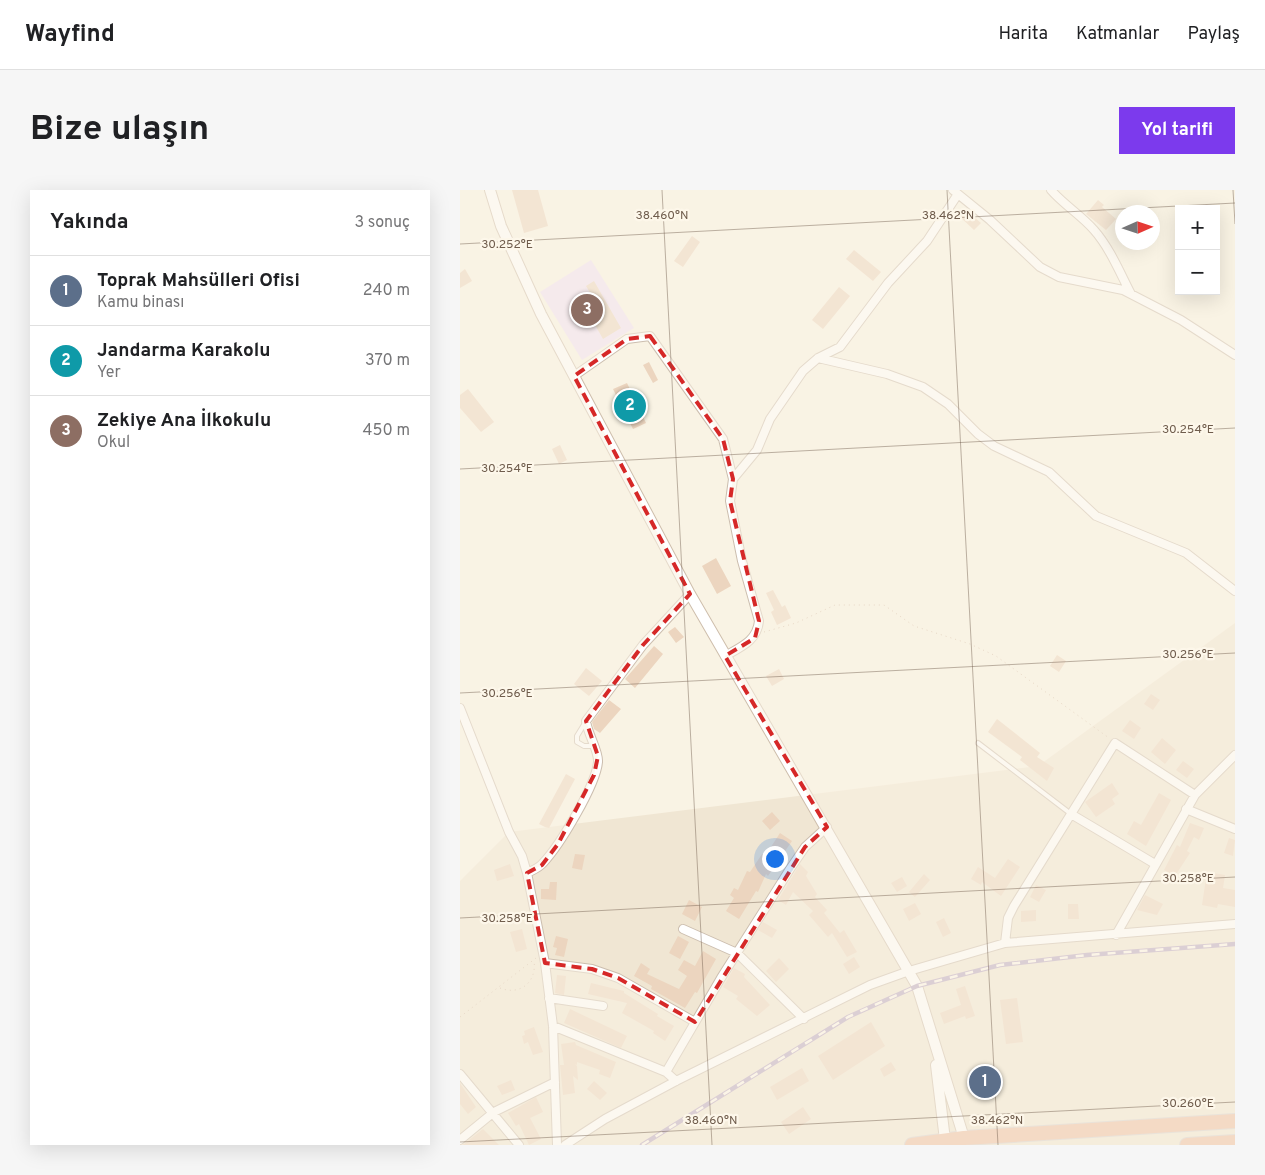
<!DOCTYPE html>
<html lang="tr">
<head>
<meta charset="utf-8">
<style>
	body { margin:0; font-family:Overpass,sans-serif; background:#f6f6f6; color:#202124 }
	.controls { position:absolute; right:15px; top:15px; display:grid; overflow:hidden; border-radius:0px; box-shadow:0 5px 20px #0002 }
	.controls button { width:45px; height:45px; display:grid; place-items:center; padding:0; border:0; border-bottom:1px solid #e0e0e0; background:#fff; color:#202124; font:25px sans-serif }
	.compass { position:absolute; left:655px; top:15px; width:45px; height:45px; border-radius:50%; background:#fff; box-shadow:0 5px 20px #0002; rotate:87deg }
	.you { position:absolute; left:314px; top:668px; width:18px; height:18px; margin:-12px; border:4px solid #fff; border-radius:50%; background:#1a73e8; box-shadow:0 0 0 8px #1a73e833 }
	.badge { display:grid; place-items:center; width:32px; height:32px; border-radius:50%; background:#7c3aed; color:#fff; font-size:16px; font-weight:700 }
	.pin { position:absolute; translate:-50% -50%; border:2px solid #fff; box-shadow:0 1px 5px #0006 }
	.list { margin:0; padding:0; list-style:none }
	h2 { display:flex; justify-content:space-between; align-items:center; height:65px; margin:0; padding:0 20px; font-size:21px }
	h2 small { font-size:16px; font-weight:400; color:#757577 }
	.list li { display:grid; grid-template-columns:32px 1fr auto; gap:15px; align-items:center; box-sizing:border-box; height:70px; padding:0 20px; border-top:1px solid #e0e0e0 }
	.list b { display:block; font-size:19px; white-space:nowrap }
	.list p { margin:0; font-size:16px; white-space:nowrap; color:#757577 }
	.list em { font-size:16px; font-style:normal; color:#757577 }
	.map { position:relative; flex:none; width:775px; height:955px; overflow:hidden; border-radius:0px }
	header { display:flex; align-items:center; gap:30px; box-sizing:border-box; height:70px; padding:0 25px; background:#fff; border-bottom:1px solid #e0e0e0 }
	header strong { font-size:24px }
	nav { display:flex; gap:28px; margin-inline-start:auto; font-size:18px }
	.intro { display:flex; align-items:center; justify-content:space-between; box-sizing:border-box; height:120px; padding:0 30px }
	h1 { margin:0; font-size:35px }
	.button { padding:12px 22px; border-radius:0px; background:#7c3aed; color:#fff; font-size:18px; font-weight:700 }
	main { display:flex; gap:30px; padding:0 30px }
	aside { flex:1; background:#fff; border-radius:0px; box-shadow:0 5px 20px #0002 }
	.map>svg:first-child { display:block }
</style>
</head>
<body>
<header>
<strong>Wayfind</strong>
<nav><a>Harita</a><a>Katmanlar</a><a>Paylaş</a></nav>
</header>
<div class="intro"><h1>Bize ulaşın</h1><a class="button">Yol tarifi</a></div>
<main>
<aside>
<h2>Yakında<small>3 sonuç</small></h2>
<ul class="list">
<li><span class="badge" style="background:#5c6f8a">1</span><div><b>Toprak Mahsülleri Ofisi</b><p>Kamu binası</p></div><em>240 m</em></li>
<li><span class="badge" style="background:#0f9aa8">2</span><div><b>Jandarma Karakolu</b><p>Yer</p></div><em>370 m</em></li>
<li><span class="badge" style="background:#8d6e63">3</span><div><b>Zekiye Ana İlkokulu</b><p>Okul</p></div><em>450 m</em></li>
</ul>
</aside>
<div class="map">
<svg width="775" height="955" viewBox="0 0 775 955">
	<rect width="100%" height="100%" fill="#f9f3e4"/>
	<!-- residential -->
	<path fill="#f0e6d3" d="M775 433V955H0V691L49 642 578 576Z"/>
	<!-- education -->
	<path fill="#f0e1f6" d="M131 70 174 138 122 170 80 102Z"/>
	<!-- building -->
	<path fill="#ecd5bf" d="M52 0H78L88 36 64 43Z
		M638 10 644 15 642 17 656 29 646 40 626 24Z
		M505 19 521 33 514 40 498 25Z
		M232 46 240 52 223 77 214 71Z
		M394 60 421 82 413 91 386 69Z
		M5 79 12 91 0 98V83Z
		M134 91 161 138 143 149 122 112 132 106 126 96Z
		M379 97 390 106 363 139 352 130Z
		M189 172 198 190 193 193 183 175Z
		M167 193 186 233 173 239 153 199Z
		M8 199 34 232 21 242 0 218V205Z
		M100 255 107 270 99 274 92 259Z
		M256 368 271 396 257 404 242 376Z
		M313 400 322 417 325 415 331 428 317 435 311 422 314 420 306 403Z
		M215 437 224 447 216 453 208 442Z
		M194 456 203 464 175 498 165 489Z
		M597 465 606 471 599 482 590 476Z
		M126 478 142 491 129 506 114 494Z
		M319 479 324 489 312 496 306 486Z
		M691 504 700 510 693 520 684 514Z
		M149 510 161 519 140 543 134 539 132 532Z
		M537 529 580 563 577 567 594 578 587 591 560 570 562 567 528 542Z
		M670 530 681 538 674 549 662 541Z
		M702 548 716 560 705 574 691 562Z
		M723 571 734 579 727 588 716 580Z
		M106 584 115 589 89 638 85 637 79 634Z
		M652 593 659 604 652 609 655 614 636 627 625 612Z
		M699 603 711 610 686 656 667 644 674 631 681 635Z
		M312 622 320 631 310 640 302 631Z
		M730 633 744 638 739 650 734 647 727 661 730 663 715 686 704 680 717 655 720 657Z
		M320 643 332 651 308 686 306 684 298 702 296 701 279 729 266 721 274 708 270 705 274 698 278 700 287 681 290 682 302 664 305 666Z
		M769 648 775 650 773 666 764 663Z
		M115 664 125 665 122 680 112 678Z
		M548 669 560 677 541 706 522 692 521 695 511 689 518 677 535 688Z
		M50 674 54 686 37 691 34 680Z
		M340 674 348 682 346 686 357 704 355 707 367 720 364 723 380 743 384 740 397 762 387 767 372 743 368 747 349 725 353 721 333 702 326 715 318 710Z
		M747 682 765 685 763 698 775 700V717L758 714 757 718 742 715Z
		M464 684 470 690 455 707 449 702Z
		M442 687 447 696 437 702 431 693Z
		M90 692H97L96 710 81 709V699H89Z
		M576 695 586 700 579 712 570 707Z
		M685 705 703 714 697 725 677 720Z
		M229 710 242 717 235 731 222 724Z
		M455 713 461 724 449 731 443 719Z
		M608 714H618L619 729H608Z
		M576 720V731L561 732V721Z
		M484 728 491 743 483 747 476 732Z
		M303 732 317 740 312 748 298 740Z
		M62 739 67 759 56 762 50 742Z
		M96 746 108 749 104 767 95 765 97 758 93 757Z
		M218 746 229 752 220 769 209 763Z
		M243 761 256 769 237 803 235 802 225 818 191 799 192 796 174 786 181 773 190 779 187 784 219 799 227 786 218 780 224 770 235 776Z
		M394 767 400 777 389 784 383 774Z
		M319 768 329 779 316 792 306 781Z
		M274 778 285 784 284 787 310 815 297 826 276 809 278 806 263 797Z
		M97 785 106 786 104 805 95 803Z
		M131 793 164 801V803L198 824 197 826 214 836 205 851 193 843 194 841 162 823 167 813 128 804Z
		M505 796 515 826 506 829 505 826 484 834 480 823 501 815 496 799Z
		M557 808 563 852 546 854 540 810Z
		M110 819 167 846 161 858 104 833Z
		M411 832 425 856 373 890 358 866Z
		M74 837 83 862 73 865 68 852 64 854 62 846 65 845 64 841Z
		M115 852 116 855 156 872 150 888 139 884 140 880 117 872V875L115 874 117 876 118 890 113 886 115 903 103 905 100 875H104L101 854Z
		M431 872 436 880 424 887 420 879Z
		M342 878 349 891 317 910 310 897Z
		M539 882 540 896 511 899 510 887 528 886V883Z
		M51 890 55 900 42 905 37 896Z
		M134 891 147 903 140 910 127 899Z
		M0 893 16 917 8 924 0 914Z
		M76 907 83 922 70 928 81 949 69 955 59 934 56 936 48 923Z
		M343 917 351 929 329 944 321 932Z
		M23 939 39 955H2L4 954Z"/>
	<g fill="none" stroke-linecap="round" stroke-linejoin="round">
		<!-- lane casing -->
		<g stroke="#ccbeaf" stroke-width="6">
			<path id="lane" d="M125 533 117 546V552L124 556H134
				M518 553 611 624"/>
		</g>
		<!-- street casing -->
		<g stroke="#ccbeaf" stroke-width="10">
			<path id="street" d="M493 0 530 30 580 77 599 87 663 100 721 130 775 165
				M591 0C604 15 621 25 634 40 650 58 660 83 671 104
				M358 168 427 184 463 197 488 214 518 244 534 256 589 282 636 326 726 363 775 401
				M114 186 167 149 190 146 263 249 273 289 270 311 282 371 299 431C297 451 281 457 265 466
				M273 289 297 260 310 229 343 181 358 168 380 157 428 93 467 51 498 4
				M0 518 49 642 62 666 67 683 85 773 93 836 97 955
				M726 619 775 639
				M611 624 695 674
				M67 683C73 680 79 678 83 673 100 655 136 595 138 572 139 561 128 545 126 531L183 455 230 404
				M223 739 277 763 344 829
				M656 745 735 605 775 565
				M545 753 548 728 554 716 655 553 735 605
				M85 773 132 779 158 788 235 832
				M89 808 143 816
				M93 836 206 882
				M0 884 59 955
				M216 891 206 882 261 788 330 679 345 657 367 637
				M0 950 34 922 95 892
				M105 955 145 929 216 891 410 795 449 781 545 753 775 734"/>
		</g>
		<!-- secondary casing -->
		<g stroke="#cebeac" stroke-width="12">
			<path id="secondary" d="M30 0 41 36 81 124 230 404 457 796 504 948
				M476 875 485 950"/>
		</g>
		<!-- highway casing -->
		<g stroke="#d7d1cd" stroke-width="16">
			<path id="highway" d="M452 955 504 948 775 931
				M727 955 775 952"/>
		</g>
		<!-- path -->
		<path stroke="#d0b8a2" stroke-width="1" stroke-dasharray="1 4" stroke-linecap="butt" d="M304 442 336 433 375 415H424L454 436 510 454 536 466 649 548
			M40 798C60 806 77 792 74 771
			M0 827 76 768"/>
		<!-- lane -->
		<use href="#lane" stroke="#fff" stroke-width="4"/>
		<!-- street -->
		<use href="#street" stroke="#fff" stroke-width="8"/>
		<!-- secondary -->
		<use href="#secondary" stroke="#fff" stroke-width="10"/>
		<!-- highway -->
		<use href="#highway" stroke="#edbca1" stroke-width="14"/>
		<!-- rail casing -->
		<g stroke="#b7a4c1" stroke-width="4.5">
			<path id="rail" d="M182 955 388 827 457 796 540 775 627 765 775 754"/>
		</g>
		<!-- rail -->
		<use href="#rail" stroke="#fdf7ea" stroke-width="2.5" stroke-dasharray="8" stroke-linecap="butt"/>
	</g>
	<!-- marked area -->
	<path d="M0 0H775V955H0ZM190 146 263 249 273 289 270 311 299 431 295 448 265 466 367 637 345 657 235 832 158 788 132 779 85 773 67 683 82 675 98 654 134 585 138 566 126 531 183 455 230 404 114 186 167 149Z" fill="#f9f3e4" fill-opacity=".55" fill-rule="evenodd"/>
	<path fill="none" stroke="#d62828" stroke-width="4" stroke-dasharray="10 6" stroke-linejoin="round" d="M190 146 263 249 273 289 270 311 299 431 295 448 265 466 367 637 345 657 235 832 158 788 132 779 85 773 67 683 82 675 98 654 134 585 138 566 126 531 183 455 230 404 114 186 167 149Z"/>
	<!-- ticks -->
	<path fill="none" stroke="#6f5c4c" stroke-width="1" stroke-opacity="0.45" d="M202 0 252 955M487 0 538 955M773 0 775 34M0 54 775 13M0 279 775 238M0 503 775 463M0 728 775 687M0 952 775 912"/>
	<g font-size="12" text-anchor="middle" fill="#6f5c4c" stroke="#fdf7ea" stroke-width="4.5" stroke-linejoin="round" paint-order="stroke">
		<text x="202" y="29">38.460°N</text>
		<text x="488" y="29">38.462°N</text>
		<text x="47" y="58">30.252°E</text>
		<text x="728" y="243">30.254°E</text>
		<text x="47" y="282">30.254°E</text>
		<text x="728" y="468">30.256°E</text>
		<text x="47" y="507">30.256°E</text>
		<text x="728" y="692">30.258°E</text>
		<text x="47" y="732">30.258°E</text>
		<text x="728" y="917">30.260°E</text>
		<text x="251" y="934">38.460°N</text>
		<text x="537" y="934">38.462°N</text>
	</g>
</svg>
<div class="controls">
<button>+</button>
<button>−</button>
</div>
<svg class="compass" viewBox="-18 -18 36 36"><path d="M0-13l5 13h-10z" fill="#e53935"/><path d="M0 13l5-13h-10z" fill="#757577"/></svg>
<div class="you"></div>
<div class="pin badge" style="left:525px;top:892px;background:#5c6f8a">1</div>
<div class="pin badge" style="left:170px;top:216px;background:#0f9aa8">2</div>
<div class="pin badge" style="left:127px;top:120px;background:#8d6e63">3</div>
</div>
</main>
</body>
</html>
